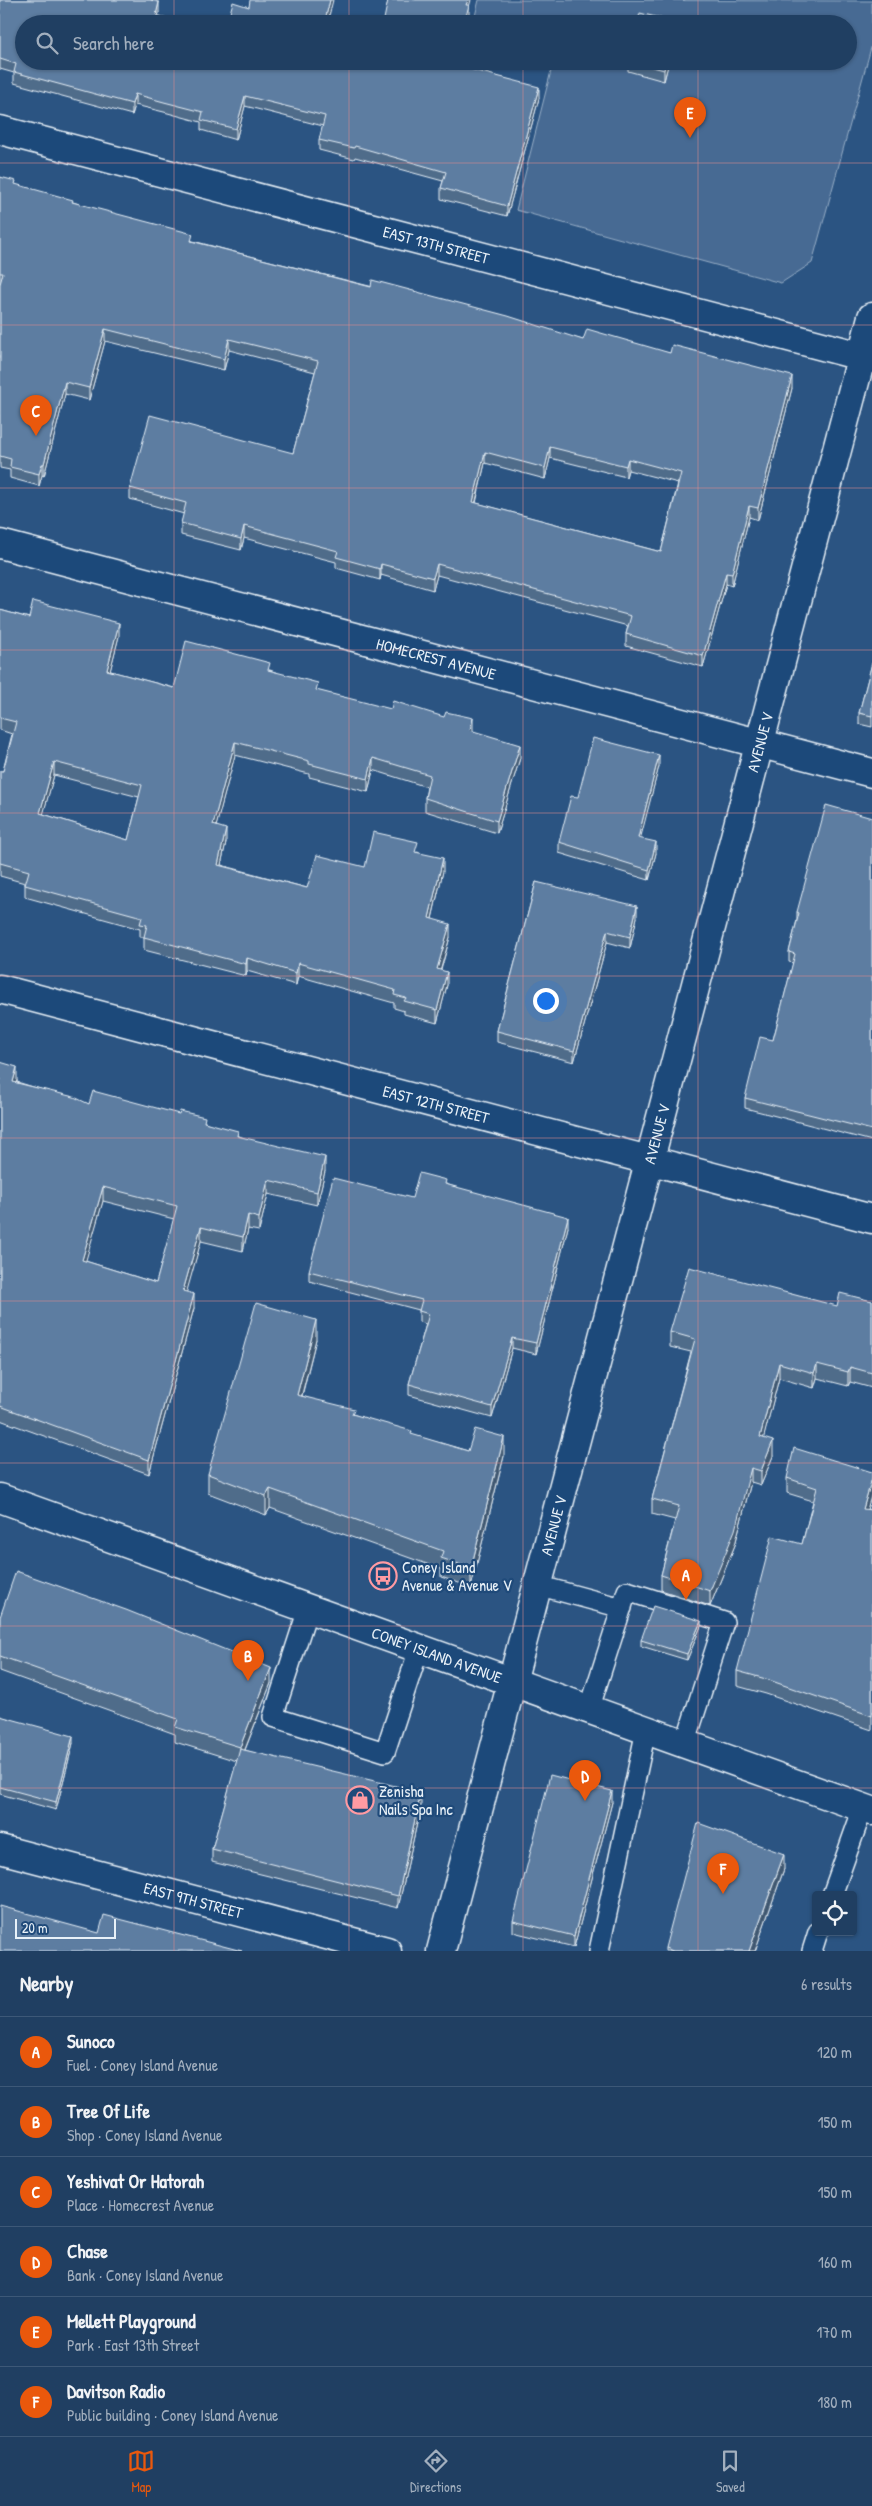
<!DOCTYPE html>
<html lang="en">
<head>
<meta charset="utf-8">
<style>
	body { margin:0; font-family:"Patrick Hand",sans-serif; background:#2d4a6b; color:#f1f3f6 }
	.controls { position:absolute; right:15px; bottom:15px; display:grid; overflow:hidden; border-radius:5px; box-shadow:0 1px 4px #0004 }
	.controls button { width:45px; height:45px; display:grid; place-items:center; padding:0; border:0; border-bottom:1px solid #3d5877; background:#203f62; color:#f1f3f6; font:25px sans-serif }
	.scale { position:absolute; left:15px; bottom:12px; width:101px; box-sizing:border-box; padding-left:5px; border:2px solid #e8f1f8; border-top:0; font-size:14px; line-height:18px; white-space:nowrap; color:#e8f1f8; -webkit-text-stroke:4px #1f4a7a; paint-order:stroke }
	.you { position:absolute; left:545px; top:1000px; width:18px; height:18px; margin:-12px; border:4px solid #fff; border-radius:50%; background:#1a73e8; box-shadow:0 0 0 8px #1a73e833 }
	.badge { display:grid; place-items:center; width:32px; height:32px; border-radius:50%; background:#ea580c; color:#fff; font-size:16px; font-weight:700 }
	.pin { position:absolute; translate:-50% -41px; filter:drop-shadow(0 1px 2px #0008) }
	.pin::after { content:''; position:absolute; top:26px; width:18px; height:15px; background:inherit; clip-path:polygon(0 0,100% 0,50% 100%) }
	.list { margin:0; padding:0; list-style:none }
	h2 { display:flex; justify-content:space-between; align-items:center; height:65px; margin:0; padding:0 20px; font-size:21px }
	h2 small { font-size:16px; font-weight:400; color:#a2afbe }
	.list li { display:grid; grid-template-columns:32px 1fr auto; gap:15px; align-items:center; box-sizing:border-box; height:70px; padding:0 20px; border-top:1px solid #3d5877 }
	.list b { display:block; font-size:19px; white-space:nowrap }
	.list p { margin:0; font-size:16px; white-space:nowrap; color:#a2afbe }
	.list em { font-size:16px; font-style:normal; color:#a2afbe }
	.icon { flex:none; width:28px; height:28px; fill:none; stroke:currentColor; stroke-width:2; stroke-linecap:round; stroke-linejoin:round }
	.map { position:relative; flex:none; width:872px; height:1951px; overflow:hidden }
	.search { position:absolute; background:#203f62; box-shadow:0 1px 4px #0004; left:15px; right:15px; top:15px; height:55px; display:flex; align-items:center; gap:12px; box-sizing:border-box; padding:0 18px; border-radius:28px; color:#a2afbe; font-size:19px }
	.sheet { height:485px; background:#203f62 }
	nav { display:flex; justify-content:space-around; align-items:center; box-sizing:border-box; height:70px; border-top:1px solid #3d5877; background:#203f62; font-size:14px; color:#a2afbe }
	nav a { display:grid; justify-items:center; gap:2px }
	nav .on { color:#ea580c }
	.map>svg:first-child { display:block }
</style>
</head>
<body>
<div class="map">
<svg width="872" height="1951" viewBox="0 0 872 1951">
	<rect width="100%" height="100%" fill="#2b5482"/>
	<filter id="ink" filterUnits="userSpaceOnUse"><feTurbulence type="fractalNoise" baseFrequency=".02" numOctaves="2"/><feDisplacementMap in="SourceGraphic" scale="10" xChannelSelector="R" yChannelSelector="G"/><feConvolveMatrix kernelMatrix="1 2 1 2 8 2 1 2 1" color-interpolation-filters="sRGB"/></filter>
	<g filter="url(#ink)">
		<!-- green -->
		<path fill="#476b93" stroke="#98aec6" d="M479 0 872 1V44L812 263 781 283 516 210 552 67 531 61H848V24H473Z"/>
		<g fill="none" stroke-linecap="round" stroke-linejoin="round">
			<!-- lane casing -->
			<g stroke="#e8f1f8" stroke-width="22">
				<path id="lane" d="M537 1585 622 1608
					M308 1609 273 1717 385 1752 419 1649
					M589 1710 627 1591 724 1622 685 1744
					M832 1895 863 1808
					M599 1951 646 1730
					M812 1951 818 1932"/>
			</g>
			<!-- street casing -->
			<g stroke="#e8f1f8" stroke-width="31">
				<g id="street">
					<path id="s1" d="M0 130 872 359"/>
					<path id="s2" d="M0 544 872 773"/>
					<path id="s3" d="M0 989 872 1219"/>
					<path id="s4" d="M0 1849 387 1951"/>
					<path id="s5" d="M441 1951 872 317"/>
				</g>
			</g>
			<!-- secondary casing -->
			<g stroke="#e8f1f8" stroke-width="31">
				<g id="secondary">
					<path id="s6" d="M0 1498 872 1811"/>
				</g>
			</g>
			<!-- lane -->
			<use href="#lane" stroke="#1f4a7a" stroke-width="19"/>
			<!-- street -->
			<use href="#street" stroke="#1f4a7a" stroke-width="28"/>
			<!-- secondary -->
			<use href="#secondary" stroke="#1f4a7a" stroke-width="28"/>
		</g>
		<!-- wall -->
		<path fill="#506c8a" stroke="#e8f1f8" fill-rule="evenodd" d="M0 0H152L159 13 158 16 172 24 24 61H457L456 65 539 98 507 216 441 199V188L443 181 355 157 354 159 319 150V140L323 126 245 106 236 140 201 130V122L164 112 135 105 132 115 14 83V73L0 69Z
			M628 61H669L664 81 628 71Z
			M0 177 16 185 73 202 193 241 250 256 583 340 670 353 792 388 758 520 749 517 732 586 726 584 703 667 626 646V634L628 626 437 575 433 590 381 575 380 580 336 568V562L244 538 241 550 181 535V523L184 514 130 499V488L293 453 315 372 229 350 224 370 105 341 89 400 65 394 44 476 42 475 39 486 10 478V470L0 468ZM550 458 626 477 628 470 678 483 661 552 476 503 485 463 545 479Z
			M0 610 29 618 119 636 110 671 174 688 270 670 318 691 473 731 520 758 497 833 425 811V798L427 787 373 770 368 792 309 777V774L235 755 216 826 226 842 221 865 307 888 365 867 418 852 443 871 432 919 450 937 441 970 447 985 437 1023 404 1014V1011L394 1008V1003L298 976 296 985 247 971 246 976 144 950V937H140V929L25 897V883L0 876V771H3L12 734 0 730ZM54 775 139 797 128 840 43 814Z
			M872 663V727L859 724V713Z
			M659 766 640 838 656 853 649 880 559 853V842Z
			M872 818V1141L745 1108V1098L773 1040 793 963 789 962V952L797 920V912Z
			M536 882 637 917 630 948 607 942 574 1062 497 1042V1031Z
			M0 1062 17 1080V1082L89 1104 205 1122 325 1171 317 1205 268 1194 259 1231 248 1229 243 1251 201 1241 186 1292 194 1308 149 1474 0 1420ZM103 1201 174 1219 156 1283 85 1261Z
			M446 1184 568 1227 536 1354 512 1348 492 1418 409 1395V1384L426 1324 419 1322V1310L309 1281V1271L412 1198Z
			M872 1301V1388L850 1382 848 1386 817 1378 814 1388 779 1378 763 1439 773 1456 761 1485 751 1482 735 1545 710 1606 661 1590V1575L675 1520 652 1514V1499L691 1352 670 1347V1332Z
			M316 1339 302 1396 412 1435 468 1451 504 1456 471 1587 441 1577V1569L270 1508 266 1515 208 1493V1474Z
			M872 1472V1493L867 1509 872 1510V1730L766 1694 737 1686V1671L802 1544 813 1501 787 1493V1478Z
			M0 1617 271 1683 245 1750 421 1805 398 1908 212 1862V1849L237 1761 175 1742V1734L0 1671Z
			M701 1626 687 1660 641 1646V1640Z
			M0 1716 73 1743 56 1810 0 1794Z
			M612 1802 574 1947 513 1932V1921Z
			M784 1869 755 1951H665V1948Z"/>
		<!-- shaded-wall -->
		<path fill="#415871" stroke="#e8f1f8" d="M330 0H333L327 24H324Z
			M468 0H471L469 7V16L467 24H464L466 5Z
			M159 2V13L156 24V15Z
			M666 61H669L664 81V70Z
			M539 87V98L507 216V206Z
			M135 94V105L132 115V104Z
			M245 96V106L236 140V129Z
			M105 329V341L89 400V388Z
			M229 339V350L224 370V359Z
			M792 376V388L758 520V508Z
			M65 382V394L44 476V464Z
			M550 447V458L545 479V468Z
			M485 452V463L473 513V502Z
			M628 459V470L626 477V466Z
			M42 464V475L39 486V474Z
			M749 506V517L732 586V574Z
			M244 526V538L241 550V539Z
			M381 564V575L380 580V569Z
			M437 564V575L433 590V578Z
			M726 573V584L703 667V656Z
			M119 623V636L107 683V670Z
			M473 718V731L470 730Z
			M235 742V755L213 838V825Z
			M520 745V758L497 833V821Z
			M659 755V766L638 848V838Z
			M373 758V770L368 792V779Z
			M54 762V775L40 826V813Z
			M226 829V842L218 878V865Z
			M656 842V853L649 880V870Z
			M443 858V871L429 931V918Z
			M637 906V917L630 948V937Z
			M450 924V937L437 982V969Z
			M607 931V942L574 1062V1051Z
			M247 958V971L246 976V964Z
			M298 963V976L296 985V973Z
			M447 972V985L437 1023V1010Z
			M17 1067V1080L13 1095V1082Z
			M325 1157V1171L317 1205V1192Z
			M268 1180V1194L259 1231V1218Z
			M103 1187V1201L82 1274V1260Z
			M248 1215V1229L243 1251V1237Z
			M568 1217V1227L536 1354V1343Z
			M201 1227V1241L183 1305V1291Z
			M194 1294V1308L149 1474V1460Z
			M316 1320V1339L297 1414V1395Z
			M512 1338V1348L492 1418V1407Z
			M779 1363V1378L760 1452V1437Z
			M817 1364V1378L814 1388V1373Z
			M850 1367V1382L848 1386V1372Z
			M504 1437V1456L471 1587V1568Z
			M773 1441V1456L761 1485V1471Z
			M751 1468V1482L735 1545 710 1606V1591Z
			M872 1478V1493L863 1523V1509Z
			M270 1489V1508L266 1515V1496Z
			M701 1621V1626L687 1660V1654Z
			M271 1668V1683L240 1762V1747Z
			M73 1736V1743L56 1810V1802Z
			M612 1791V1802L574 1947V1936Z
			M421 1792V1805L398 1908V1896Z
			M784 1854V1869L755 1951H749Z"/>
		<!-- building -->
		<path fill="#5d7da1" stroke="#e8f1f8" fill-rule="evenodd" d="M0 0H150L159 2 156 15 172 19 171 24H24V61H455L454 65 539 87 507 206 441 188 446 172 355 146 354 148 319 140 325 116 245 96 236 129 201 120 203 112 164 102 135 94 132 104 14 72 16 64 0 59Z
			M250 0H330L324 24H227L233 2 249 7Z
			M388 0H468L466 5H469L464 24H383Z
			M640 13 676 22V24H637Z
			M630 61H666L664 70Z
			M0 177 16 181 15 184 73 200 72 202 193 234 191 241 250 256 371 287 372 280 508 316 583 340 587 329 670 353 672 345 792 376 758 508 749 506 732 574 726 573 703 656 626 634 631 616 437 564 433 578 381 564 380 569 336 557 338 551 244 526 241 539 181 523 186 503 130 488 150 415 293 453 318 361 229 339 224 359 105 329 89 388 65 382 44 464H42L39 474 10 467 11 459 0 456V284L3 273H0ZM550 447 626 466 628 459 681 473 661 552 473 502 485 452 545 468Z
			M33 601 119 623 107 670 174 688 186 641 270 663 268 670 318 683 316 690 391 709 393 701 444 717 446 712 473 718 470 730 520 745 497 821 425 798 430 775 373 758 368 779 309 764V761L235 742 213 825 226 829 218 865 307 888 317 855 365 867 373 832 418 842 415 852 443 858 429 918 450 924 437 969 447 972 437 1010 404 1001 406 998 394 995 395 990 298 963 296 973 247 958 246 964 144 937 147 925 140 924 142 917 25 885 29 871 0 863V771H3L16 722 0 718V610L29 618ZM54 762 142 785 128 840 40 813Z
			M872 663V716L859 713Z
			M593 738 659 755 638 838 656 842 649 870 559 842 571 796 578 797Z
			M826 805 872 818V1130L745 1098 760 1037 773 1040 795 954 789 952 799 913 797 912Z
			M536 882 637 906 630 937 607 931 574 1051 497 1031Z
			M0 1062 17 1067 13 1082 74 1097 89 1104 93 1091 179 1114 180 1111 205 1117 204 1122 238 1131 237 1136 325 1157 317 1192 268 1180 259 1218 248 1215 243 1237 201 1227 183 1291 194 1294 149 1460 0 1406ZM103 1187 177 1206 156 1283 82 1260Z
			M419 1173 446 1180 445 1184 568 1217 536 1343 512 1338 492 1407 409 1384 429 1314 419 1311 422 1300 309 1271 333 1178 412 1198Z
			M689 1267 837 1306 840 1293 872 1301V1373L850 1367 848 1372 817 1364 814 1373 779 1363 760 1437 773 1441 761 1471 751 1468 735 1530 710 1591 661 1575 679 1506 652 1499 695 1339 670 1332Z
			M256 1303 316 1320 297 1395 354 1409 352 1414 412 1431 411 1434 468 1451 475 1429 504 1437 471 1568 441 1558 443 1551 270 1489 266 1496 208 1474Z
			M794 1448 872 1472V1478L863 1509 872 1510V1716L766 1679 737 1671 772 1536 802 1544 817 1488 787 1478Z
			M16 1571 126 1610 271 1668 240 1747 175 1727 178 1719 0 1656V1617Z
			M653 1606 701 1621 687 1654 641 1640Z
			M0 1716 73 1736 56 1802 0 1787Z
			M240 1749 421 1792 398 1896 212 1849Z
			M550 1775 612 1791 574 1936 513 1921Z
			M698 1823 784 1854 749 1951H673L665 1948Z
			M0 1906 99 1933 104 1915 242 1951H0Z"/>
	</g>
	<!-- grid -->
	<path fill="none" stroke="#df8c90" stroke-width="1" stroke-opacity="0.55" d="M174 0V24M349 0V24M523 0V24M698 0V24M174 61V1951M349 61V1951M523 61V1951M698 61V1951M0 163H872M0 325H872M0 488H872M0 650H872M0 813H872M0 976H872M0 1138H872M0 1301H872M0 1463H872M0 1626H872M0 1788H872"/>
	<!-- icons -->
	<defs>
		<g id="bus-ring" transform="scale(1.4375)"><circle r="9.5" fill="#1f4a7a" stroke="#ff9aa2" stroke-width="1.5"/><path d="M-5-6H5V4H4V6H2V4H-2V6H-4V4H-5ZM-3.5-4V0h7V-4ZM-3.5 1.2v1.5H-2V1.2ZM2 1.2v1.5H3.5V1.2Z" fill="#ff9aa2"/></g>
		<g id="shop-ring" transform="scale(1.4375)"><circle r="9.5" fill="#1f4a7a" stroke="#ff9aa2" stroke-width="1.5"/><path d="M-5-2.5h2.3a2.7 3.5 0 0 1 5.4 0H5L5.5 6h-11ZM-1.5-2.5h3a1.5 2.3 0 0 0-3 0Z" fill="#ff9aa2"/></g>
	</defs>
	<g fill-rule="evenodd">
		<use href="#bus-ring" x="383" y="1576"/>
		<use href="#shop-ring" x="360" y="1800"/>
	</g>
	<g text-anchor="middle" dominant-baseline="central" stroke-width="4.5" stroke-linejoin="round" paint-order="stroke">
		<!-- street labels -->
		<g font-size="16" fill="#e8f1f8" stroke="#1f4a7a">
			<text stroke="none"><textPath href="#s1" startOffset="451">EAST 13TH STREET</textPath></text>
			<text stroke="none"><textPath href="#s2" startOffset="451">HOMECREST AVENUE</textPath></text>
			<text stroke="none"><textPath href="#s5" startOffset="1250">AVENUE V</textPath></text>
			<text stroke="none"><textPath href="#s3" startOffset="451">EAST 12TH STREET</textPath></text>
			<text stroke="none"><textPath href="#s5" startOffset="845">AVENUE V</textPath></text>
			<text stroke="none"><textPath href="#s5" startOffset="440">AVENUE V</textPath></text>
			<text stroke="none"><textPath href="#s6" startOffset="464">CONEY ISLAND AVENUE</textPath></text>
			<text stroke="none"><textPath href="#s4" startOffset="200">EAST 9TH STREET</textPath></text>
		</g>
		<!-- poi labels -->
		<g font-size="16" fill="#e8f1f8" stroke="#1f4a7a" text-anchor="start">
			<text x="402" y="1567">Coney Island<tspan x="402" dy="18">Avenue &amp; Avenue V</tspan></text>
			<text x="379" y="1791">Zenisha<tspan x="379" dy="18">Nails Spa Inc</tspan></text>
		</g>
	</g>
</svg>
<div class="controls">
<button><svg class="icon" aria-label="locate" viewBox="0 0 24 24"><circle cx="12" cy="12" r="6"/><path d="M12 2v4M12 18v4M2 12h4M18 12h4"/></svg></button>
</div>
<div class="scale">20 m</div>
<div class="you"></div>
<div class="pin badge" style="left:686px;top:1600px">A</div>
<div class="pin badge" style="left:248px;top:1681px">B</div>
<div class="pin badge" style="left:36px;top:436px">C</div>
<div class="pin badge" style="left:585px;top:1801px">D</div>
<div class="pin badge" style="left:690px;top:138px">E</div>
<div class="pin badge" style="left:723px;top:1894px">F</div>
<div class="search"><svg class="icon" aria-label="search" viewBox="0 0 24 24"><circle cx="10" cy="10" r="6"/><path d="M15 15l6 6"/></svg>Search here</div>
</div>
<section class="sheet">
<h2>Nearby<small>6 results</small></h2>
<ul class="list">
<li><span class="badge">A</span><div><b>Sunoco</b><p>Fuel · Coney Island Avenue</p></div><em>120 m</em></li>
<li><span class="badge">B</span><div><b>Tree Of Life</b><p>Shop · Coney Island Avenue</p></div><em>150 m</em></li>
<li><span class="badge">C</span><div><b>Yeshivat Or Hatorah</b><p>Place · Homecrest Avenue</p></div><em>150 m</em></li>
<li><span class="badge">D</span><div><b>Chase</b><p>Bank · Coney Island Avenue</p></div><em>160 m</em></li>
<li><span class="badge">E</span><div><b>Mellett Playground</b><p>Park · East 13th Street</p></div><em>170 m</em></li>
<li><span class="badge">F</span><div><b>Davitson Radio</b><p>Public building · Coney Island Avenue</p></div><em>180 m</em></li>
</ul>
</section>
<nav>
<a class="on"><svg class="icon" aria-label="map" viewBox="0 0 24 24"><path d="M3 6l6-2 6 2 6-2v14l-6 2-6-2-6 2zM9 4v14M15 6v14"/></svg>Map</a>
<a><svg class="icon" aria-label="directions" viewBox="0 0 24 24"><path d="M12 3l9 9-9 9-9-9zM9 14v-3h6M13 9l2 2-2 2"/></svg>Directions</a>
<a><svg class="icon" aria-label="saved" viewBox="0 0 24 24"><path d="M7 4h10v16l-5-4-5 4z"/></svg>Saved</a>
</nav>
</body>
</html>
